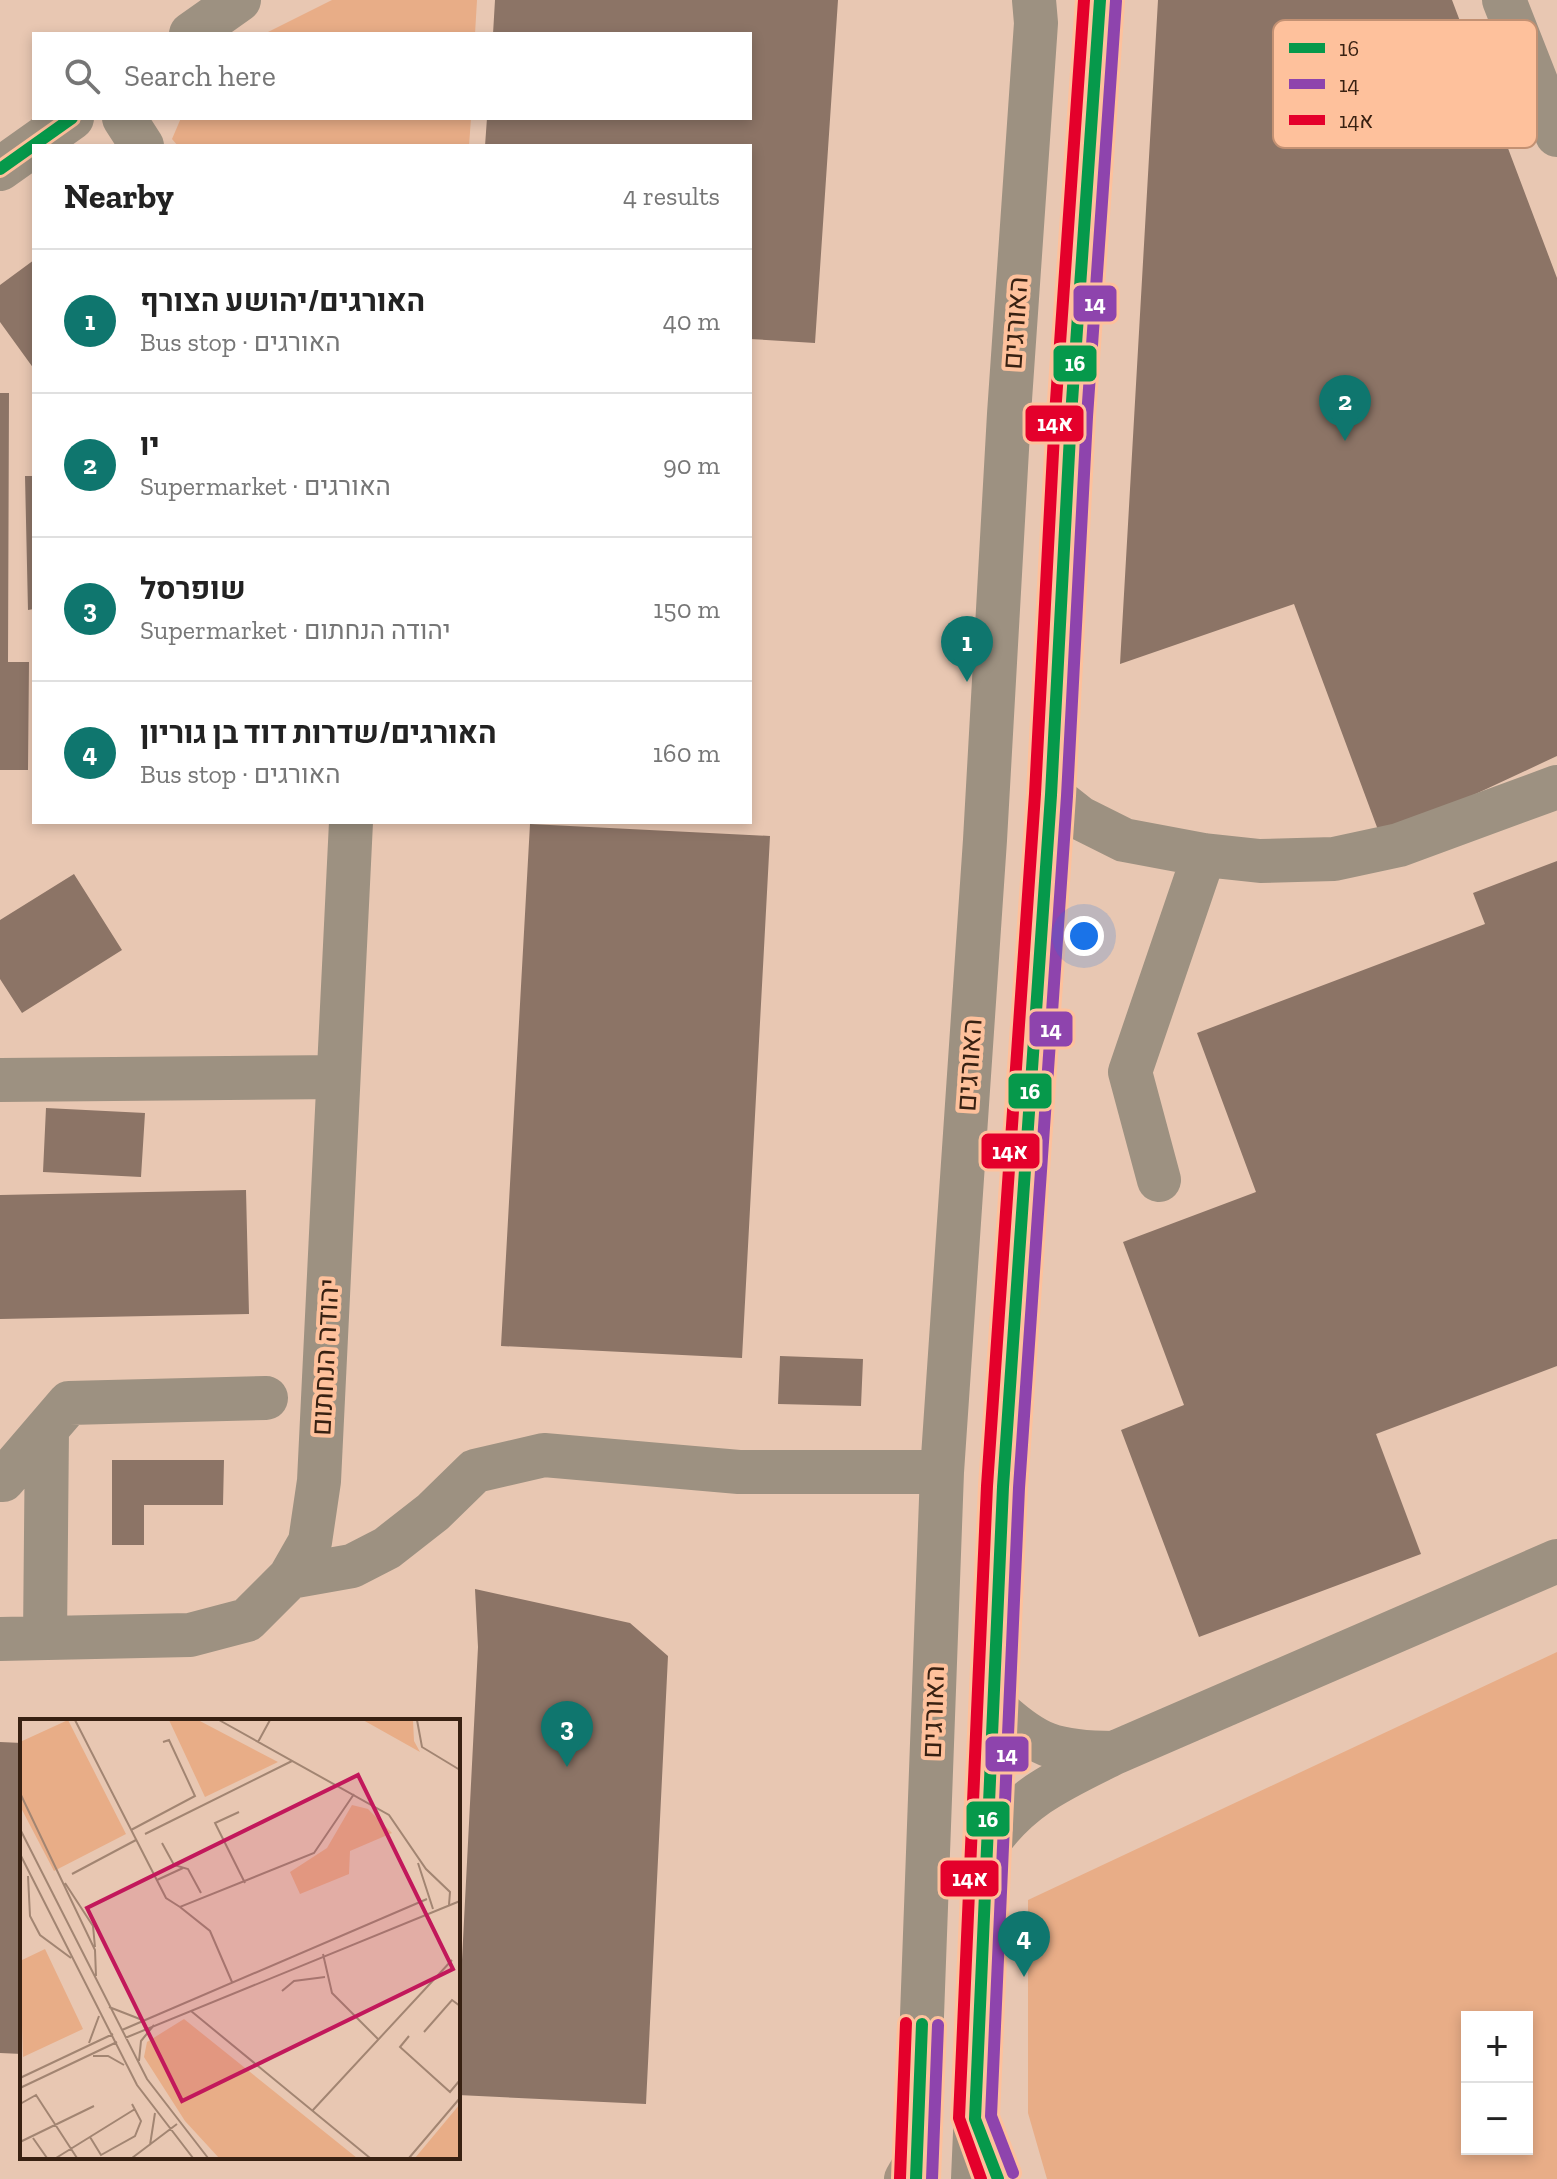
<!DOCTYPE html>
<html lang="en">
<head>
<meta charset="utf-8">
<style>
	body { margin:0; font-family:"Zilla Slab",Heebo,serif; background:#f2f2f2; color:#222 }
	.controls { position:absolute; right:24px; bottom:24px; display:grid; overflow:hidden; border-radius:0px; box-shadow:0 4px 12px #0003 }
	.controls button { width:72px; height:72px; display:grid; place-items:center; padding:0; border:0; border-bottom:2px solid #e0e0e0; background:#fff; color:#222; font:40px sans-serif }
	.you { position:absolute; left:1084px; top:936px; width:28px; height:28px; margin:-20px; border:6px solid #fff; border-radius:50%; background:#1a73e8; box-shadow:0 0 0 12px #1a73e833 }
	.badge { display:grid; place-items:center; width:52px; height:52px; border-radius:50%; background:#0f766e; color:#fff; font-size:26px; font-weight:700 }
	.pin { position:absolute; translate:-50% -66px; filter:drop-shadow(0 2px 4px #0008) }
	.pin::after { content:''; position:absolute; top:42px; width:28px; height:24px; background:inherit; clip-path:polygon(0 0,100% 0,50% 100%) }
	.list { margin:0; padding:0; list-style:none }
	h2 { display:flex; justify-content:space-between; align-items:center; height:104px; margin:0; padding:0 32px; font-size:34px }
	h2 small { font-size:26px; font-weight:400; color:#767676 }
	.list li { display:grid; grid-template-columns:52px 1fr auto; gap:24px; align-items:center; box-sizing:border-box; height:144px; padding:0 32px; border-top:2px solid #e0e0e0 }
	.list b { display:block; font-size:30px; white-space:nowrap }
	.list p { margin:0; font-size:26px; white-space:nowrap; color:#767676 }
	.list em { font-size:26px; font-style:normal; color:#767676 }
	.icon { flex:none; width:44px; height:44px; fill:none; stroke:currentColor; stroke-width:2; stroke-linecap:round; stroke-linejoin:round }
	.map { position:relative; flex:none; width:1557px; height:2179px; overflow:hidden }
	.search { position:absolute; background:#fff; box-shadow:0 4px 12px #0003; left:32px; top:32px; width:720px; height:88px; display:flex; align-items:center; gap:20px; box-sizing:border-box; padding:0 28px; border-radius:0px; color:#767676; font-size:30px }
	.panel { position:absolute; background:#fff; box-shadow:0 4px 12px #0003; left:32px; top:144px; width:720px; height:680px; border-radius:0px }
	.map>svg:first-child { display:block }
</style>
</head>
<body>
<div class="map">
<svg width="1557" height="2179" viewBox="0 0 1557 2179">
	<rect width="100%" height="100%" fill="#e8c7b2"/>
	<!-- green -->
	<path fill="#e8ad87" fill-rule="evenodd" d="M332 0H477L475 34H264Z
		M181 118H471L469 146H178L172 139Z
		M1557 1652V2179H1047L1028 2113V1900ZM1467 2017H1527V2149H1467Z"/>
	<!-- building -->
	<path fill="#8c7466" d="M495 0H838L815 343 750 339V146H485L487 118H750V34H493Z
		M1158 0H1452L1557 278V756L1381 838 1294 604 1120 664Z
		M34 260V369L0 322V285Z
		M0 393H9L8 662H29L28 770H0Z
		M25 476H34V609L28 610Z
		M530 824 770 836 742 1358 501 1346Z
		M1557 861V1366L1376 1434 1421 1554 1199 1637 1121 1430 1184 1405 1123 1242 1256 1192 1197 1033 1485 924 1473 893Z
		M74 874 122 950 22 1013 0 979V920Z
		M46 1108 145 1113 141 1177 43 1172Z
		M246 1190 249 1314 0 1319V1195Z
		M780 1356 863 1359 861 1406 778 1404Z
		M112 1460H224L223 1505H144V1545H112Z
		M475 1589 630 1623 668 1656 646 2104 458 2095V2038L478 1647Z
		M0 1742 22 1743V2054L0 2053Z"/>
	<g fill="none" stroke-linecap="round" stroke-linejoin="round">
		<!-- minor -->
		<path stroke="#9d9181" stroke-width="44" d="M1504 0 1557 135
			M191 34 239 0
			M124 118 142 146
			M0 169 72 118
			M1051 795 1080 818 1124 840 1204 855 1260 861 1334 859 1399 845 1557 787
			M0 1080 338 1077
			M1159 1180 1130 1072 1204 855
			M0 1480H3L69 1403 266 1398
			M290 1577 352 1566 387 1548 433 1512 475 1471 544 1455 739 1472H942
			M45 1638 47 1429
			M0 1639 190 1635 247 1620 290 1577 310 1542 319 1481 351 822
			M992 1705C1035 1746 1055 1753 1114 1753
			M987 1845C1021 1796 1062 1779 1114 1753L1557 1561
			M916 2179 942 1472 985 840 1009 414 1036 23 1034 0
			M973 2179 1003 1487 1051 795 1071 416 1100 0"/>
		<!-- major -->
		<path stroke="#a59481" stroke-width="44" d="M975 2119 998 2179
			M906 2179 917 2160"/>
		<!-- bus-1 casing -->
		<g stroke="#fec19c" stroke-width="18">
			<path id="bus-1" d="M0 169 72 118
				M916 2179 922 2024
				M998 2179 975 2119 1003 1487 1051 795 1071 416 1100 0"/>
		</g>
		<!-- bus-2 casing -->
		<g stroke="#fec19c" stroke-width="18">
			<path id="bus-2" d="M1013 2173 991 2116 1019 1488 1067 796 1087 417 1116 1
				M932 2179 938 2025"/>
		</g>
		<!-- bus-3 casing -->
		<g stroke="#fec19c" stroke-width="18">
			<path id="bus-3" d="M900 2178 906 2023
				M981 2179 959 2118 987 1486 1035 794 1055 415 1084 0"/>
		</g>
		<!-- bus-1 -->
		<use href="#bus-1" stroke="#06994b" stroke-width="12"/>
		<!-- bus-2 -->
		<use href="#bus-2" stroke="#8e44ad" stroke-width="12"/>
		<!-- bus-3 -->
		<use href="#bus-3" stroke="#e4002b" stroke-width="12"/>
	</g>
	<g text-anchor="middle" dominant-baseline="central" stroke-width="8" stroke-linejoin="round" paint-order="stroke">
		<!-- street labels -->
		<g font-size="28" fill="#382112" stroke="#fec19c">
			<text transform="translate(1015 323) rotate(-86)">האורגים</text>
			<text transform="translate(969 1065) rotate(-86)">האורגים</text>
			<text transform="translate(325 1357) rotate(-87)">יהודה הנחתום</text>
			<text transform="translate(933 1712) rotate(-88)">האורגים</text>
		</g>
	</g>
	<!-- overview -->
	<g transform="translate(20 1719)">
		<rect width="440" height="440" fill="#e8c7b2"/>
		<path d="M48 1 106 115 34 152 0 87V23ZM149 1H178L258 43 185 78ZM343 1H393L394 22 400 33ZM332 86 348 90 372 114 330 132 329 155 280 175 270 153 307 129ZM25 230 63 310 3 338 0 242ZM164 300 337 439H199L165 402 124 338 127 323ZM440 385V439H395Z" fill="#e8ad87"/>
		<path fill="none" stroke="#a28572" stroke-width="2" d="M55 1 146 179 160 188 294 134 334 75M199 1 369 96 406 150 430 173 429 186M397 1 402 28 440 51M238 23 250 1M0 74 75 231 76 257M219 93 195 104 225 164M0 110 127 360 188 439M111 111 175 77 149 21 143 23M125 115 272 42M142 124 154 146 168 150 181 174M0 135 117 366 173 439M398 144 413 190M52 155 116 121M8 157 10 197 20 216 51 239M137 161 163 149M45 164 73 207 75 228M160 188 190 212 212 263M303 235 312 274 359 321M262 272 274 262 305 258M89 288 125 302M171 292 350 439M102 311 407 180M404 313 432 281 440 287M389 317 380 328 430 373 440 361M105 319 440 182M69 324 79 297M73 337H88L104 346M119 342 121 322 134 306M0 359 93 315M0 369 97 323M0 385 16 376 57 439M293 391 432 241M70 418 81 436 115 417 121 402 112 385M13 419 27 439M0 423 74 387M130 426 135 394M36 439 115 390M112 439 157 405M389 439 440 379"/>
		<path fill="#c2185b" fill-opacity="0.15" stroke="#c2185b" stroke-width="4" d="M338 56 433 250 162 382 67 189Z"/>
		<rect width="440" height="440" fill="none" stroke="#382112" stroke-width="4"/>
	</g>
	<!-- legend -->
	<rect x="1273" y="20" width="264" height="128" rx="12" fill="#fec19c" stroke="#c39173" stroke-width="2"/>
	<rect x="1289" y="43" width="36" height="10" fill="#06994b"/>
	<rect x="1289" y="79" width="36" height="10" fill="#8e44ad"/>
	<rect x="1289" y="115" width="36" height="10" fill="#e4002b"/>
	<g font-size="22" fill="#382112">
		<text x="1339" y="56">16</text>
		<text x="1339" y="92">14</text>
		<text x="1339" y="128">14א</text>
	</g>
	<g stroke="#fec19c" stroke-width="3">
		<rect x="1072" y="284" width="46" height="39" rx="8" fill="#8e44ad"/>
		<rect x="1052" y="344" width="46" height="39" rx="8" fill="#06994b"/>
		<rect x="1024" y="404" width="61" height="39" rx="8" fill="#e4002b"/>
		<rect x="1028" y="1010" width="46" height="38" rx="8" fill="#8e44ad"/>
		<rect x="1007" y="1072" width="46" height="38" rx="8" fill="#06994b"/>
		<rect x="980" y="1132" width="61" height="38" rx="8" fill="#e4002b"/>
		<rect x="984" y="1735" width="46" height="38" rx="8" fill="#8e44ad"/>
		<rect x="965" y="1800" width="46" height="38" rx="8" fill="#06994b"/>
		<rect x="939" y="1859" width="61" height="39" rx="8" fill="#e4002b"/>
	</g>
	<g font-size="22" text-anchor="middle" font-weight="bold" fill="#fff">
		<text x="1095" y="311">14</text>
		<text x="1075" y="371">16</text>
		<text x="1055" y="431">14א</text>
		<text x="1051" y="1037">14</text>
		<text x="1030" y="1099">16</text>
		<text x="1010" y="1159">14א</text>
		<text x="1007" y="1762">14</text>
		<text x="988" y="1827">16</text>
		<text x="970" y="1886">14א</text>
	</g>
</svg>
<div class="controls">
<button>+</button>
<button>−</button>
</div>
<div class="you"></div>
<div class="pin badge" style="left:967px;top:682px">1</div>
<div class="pin badge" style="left:1345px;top:441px">2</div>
<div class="pin badge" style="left:567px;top:1767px">3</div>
<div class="pin badge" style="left:1024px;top:1977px">4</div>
<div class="search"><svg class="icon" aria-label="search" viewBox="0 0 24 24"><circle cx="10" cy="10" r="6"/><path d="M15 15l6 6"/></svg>Search here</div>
<section class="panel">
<h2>Nearby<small>4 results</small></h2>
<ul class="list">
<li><span class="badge">1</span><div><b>האורגים/יהושע הצורף</b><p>Bus stop · האורגים</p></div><em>40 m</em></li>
<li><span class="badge">2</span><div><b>יו</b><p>Supermarket · האורגים</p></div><em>90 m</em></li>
<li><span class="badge">3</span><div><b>שופרסל</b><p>Supermarket · יהודה הנחתום</p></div><em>150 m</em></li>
<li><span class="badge">4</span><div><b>האורגים/שדרות דוד בן גוריון</b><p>Bus stop · האורגים</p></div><em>160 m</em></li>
</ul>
</section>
</div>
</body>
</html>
